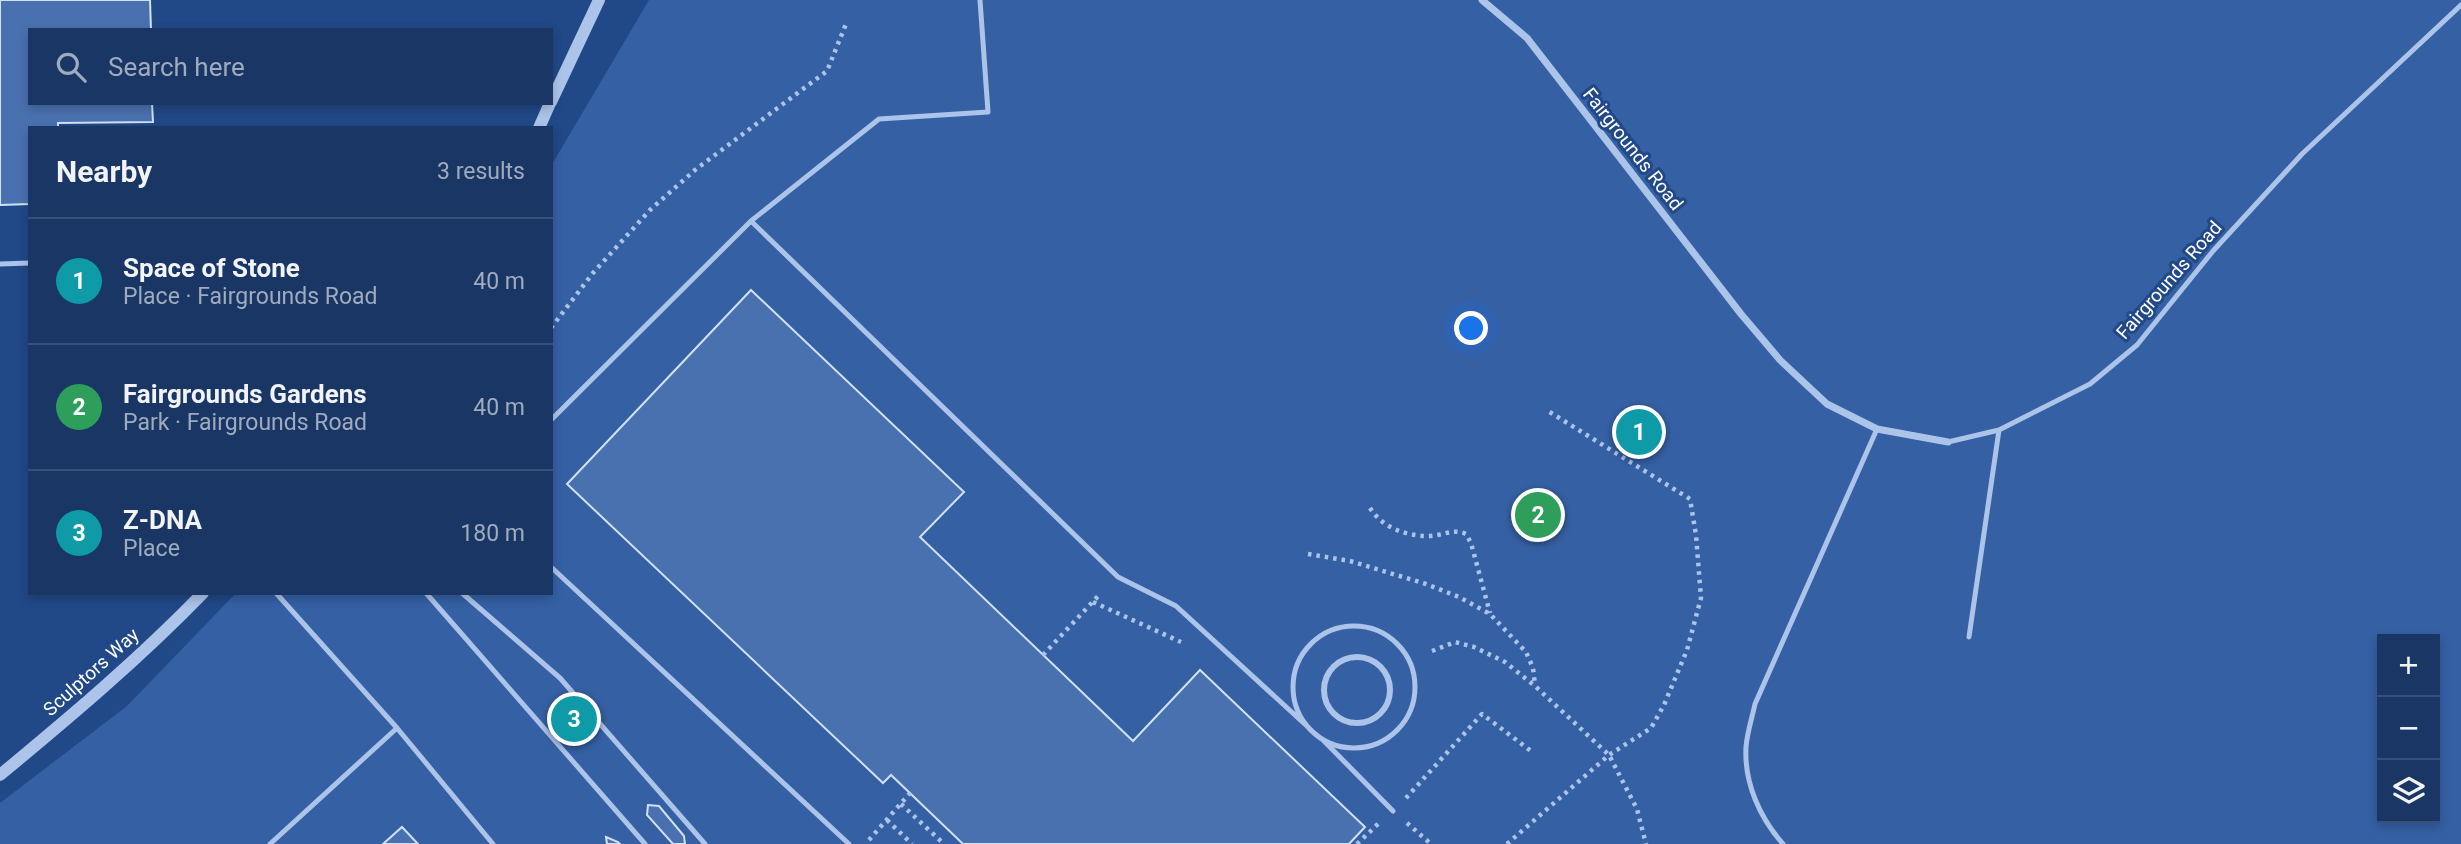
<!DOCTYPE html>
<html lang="en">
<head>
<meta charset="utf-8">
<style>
	body { margin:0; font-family:Roboto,sans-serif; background:#223e6b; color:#f1f3f6 }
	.controls { position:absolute; right:21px; bottom:21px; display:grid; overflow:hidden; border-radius:0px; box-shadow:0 4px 10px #0003 }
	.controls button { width:63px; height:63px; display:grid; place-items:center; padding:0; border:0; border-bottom:2px solid #375079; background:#193665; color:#f1f3f6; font:35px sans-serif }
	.you { position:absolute; left:1472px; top:329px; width:24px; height:24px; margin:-18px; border:5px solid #fff; border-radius:50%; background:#1a73e8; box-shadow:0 0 0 10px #1a73e833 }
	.badge { display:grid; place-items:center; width:46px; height:46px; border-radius:50%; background:#90b9f0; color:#fff; font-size:23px; font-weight:700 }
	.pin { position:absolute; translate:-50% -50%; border:4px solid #fff; box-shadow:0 2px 7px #0006 }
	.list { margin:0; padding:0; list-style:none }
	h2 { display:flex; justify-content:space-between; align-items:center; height:91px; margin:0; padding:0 28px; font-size:30px }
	h2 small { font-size:23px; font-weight:400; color:#9fabbf }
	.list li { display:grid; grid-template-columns:46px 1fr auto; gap:21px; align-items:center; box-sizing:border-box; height:126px; padding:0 28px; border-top:2px solid #375079 }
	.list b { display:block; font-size:26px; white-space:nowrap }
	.list p { margin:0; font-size:23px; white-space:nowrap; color:#9fabbf }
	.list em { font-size:23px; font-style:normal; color:#9fabbf }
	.icon { flex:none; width:38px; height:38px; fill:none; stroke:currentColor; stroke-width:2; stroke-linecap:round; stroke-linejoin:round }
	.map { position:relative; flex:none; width:2461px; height:844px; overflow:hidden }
	.search { position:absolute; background:#193665; box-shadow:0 4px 10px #0003; left:28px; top:28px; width:525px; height:77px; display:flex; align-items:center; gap:18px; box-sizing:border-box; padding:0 24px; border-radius:0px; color:#9fabbf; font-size:26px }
	.panel { position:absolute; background:#193665; box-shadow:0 4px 10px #0003; left:28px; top:126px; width:525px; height:469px; border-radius:0px }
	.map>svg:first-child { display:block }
</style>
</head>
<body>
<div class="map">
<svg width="2461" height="844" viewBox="0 0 2461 844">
	<rect width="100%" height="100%" fill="#214887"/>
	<!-- green -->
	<path fill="#3560a4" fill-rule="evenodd" d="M649 0H2461V844H0V803L127 706 236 593H551V166ZM2382 639H2435V818H2382Z"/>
	<!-- building -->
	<path fill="#4a71af" stroke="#d0e0f7" stroke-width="2" d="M0 0H150L151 30H30V103H152L153 122 58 123V128H30V204L0 205Z
		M751 290 964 492 920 537 1133 741 1200 670 1365 827 1349 844H963L891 775 883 783 567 484Z
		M648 805 659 806 684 836 685 844H673L647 815Z
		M402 827 418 844H383Z
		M606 837 618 842 620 844H607Z"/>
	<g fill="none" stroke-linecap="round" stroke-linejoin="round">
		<!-- path -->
		<path stroke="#acc4ea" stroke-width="4.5" stroke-dasharray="3.5 5" stroke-linecap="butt" d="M551 328 593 273 650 210 695 170 827 71 846 24
			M1370 508C1382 527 1405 536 1428 536 1442 536 1453 528 1466 534L1471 543 1490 613
			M1308 554 1350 561 1426 584 1459 597 1490 614 1526 652 1533 668 1535 685
			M1093 602 1181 642
			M1432 651 1455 642 1474 647 1505 662 1535 686 1609 755 1637 809 1646 844
			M1043 655 1100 594
			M1406 798 1482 714 1531 751
			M901 804 944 844
			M887 820 912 844
			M1407 823 1431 844
			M869 840 910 793
			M1357 844 1379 823
			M1507 844 1609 755 1651 728 1664 705 1687 650 1701 598 1696 535 1690 499 1548 411"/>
		<!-- service -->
		<path stroke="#acc4ea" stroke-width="5" d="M751 221 1118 577 1176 606 1308 727
			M0 264 30 263
			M551 420 751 221 879 119 988 112 980 0
			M1948 442 1999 430 2090 384 2137 345 2213 251 2302 154 2461 5
			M551 567 849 844
			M426 593 645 844
			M462 593 560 678 705 844
			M1293 687a61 61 0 1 1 122 0a61 61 0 1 1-122 0Z
			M1969 637 1999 430
			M397 728 493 844
			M1323 740 1393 811
			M270 844 397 728 276 593
			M1783 844C1760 818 1744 783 1746 747 1747 733 1752 718 1755 704L1877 429"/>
		<!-- pedestrian -->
		<path stroke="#acc4ea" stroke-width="6" d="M1324 690a33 33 0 1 1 66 0a33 33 0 1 1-66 0Z"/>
		<!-- minor -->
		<path stroke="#acc4ea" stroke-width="7" d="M1482 0 1527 38 1741 314 1780 360 1827 404 1877 429 1948 442"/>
		<!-- tertiary -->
		<path stroke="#acc4ea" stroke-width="12" d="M551 102 599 0
			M539 128 550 103
			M0 775C70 717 139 659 203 593"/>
	</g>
	<g text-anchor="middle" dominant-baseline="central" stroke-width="6" stroke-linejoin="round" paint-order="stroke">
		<!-- street labels -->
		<g font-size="19" fill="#fff" stroke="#214887">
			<text transform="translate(1633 149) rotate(52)">Fairgrounds Road</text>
			<text transform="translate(2169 280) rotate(-49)">Fairgrounds Road</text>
			<text transform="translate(91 672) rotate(-42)">Sculptors Way</text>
		</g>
	</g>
</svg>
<div class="controls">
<button>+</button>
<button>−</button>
<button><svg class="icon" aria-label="layers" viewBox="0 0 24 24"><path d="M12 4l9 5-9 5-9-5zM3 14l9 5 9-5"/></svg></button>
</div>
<div class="you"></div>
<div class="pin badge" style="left:1639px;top:432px;background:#0f9aa8">1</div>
<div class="pin badge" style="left:1538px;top:515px;background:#2e9e5b">2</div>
<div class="pin badge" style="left:574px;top:719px;background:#0f9aa8">3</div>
<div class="search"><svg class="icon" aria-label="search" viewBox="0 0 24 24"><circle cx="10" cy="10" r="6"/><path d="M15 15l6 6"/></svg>Search here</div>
<section class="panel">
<h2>Nearby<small>3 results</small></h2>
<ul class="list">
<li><span class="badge" style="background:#0f9aa8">1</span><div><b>Space of Stone</b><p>Place · Fairgrounds Road</p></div><em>40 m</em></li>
<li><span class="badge" style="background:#2e9e5b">2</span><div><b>Fairgrounds Gardens</b><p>Park · Fairgrounds Road</p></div><em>40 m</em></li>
<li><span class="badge" style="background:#0f9aa8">3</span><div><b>Z-DNA</b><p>Place</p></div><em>180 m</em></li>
</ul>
</section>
</div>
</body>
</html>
